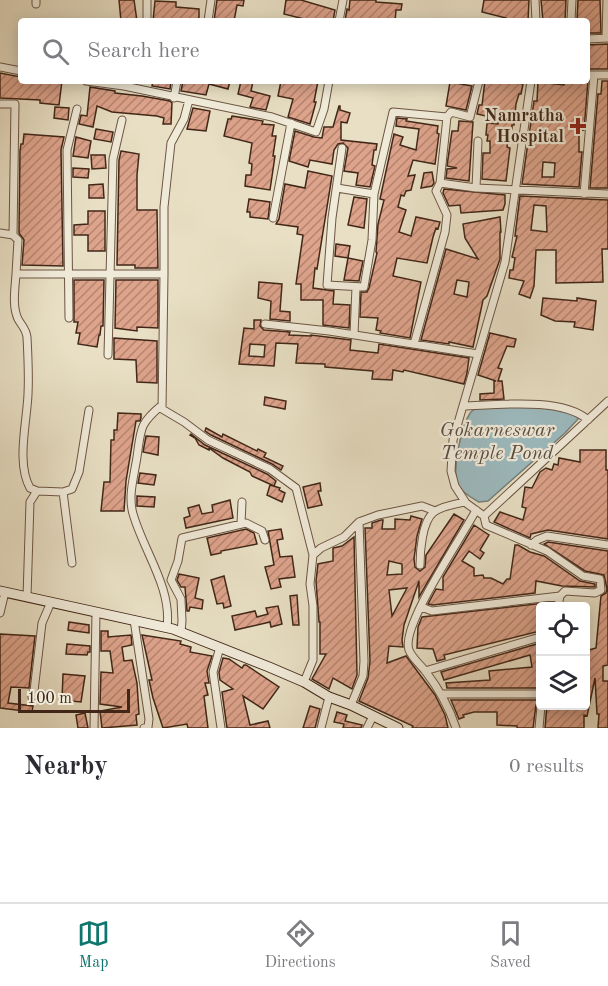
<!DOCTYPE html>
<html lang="en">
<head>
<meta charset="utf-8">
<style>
	body { margin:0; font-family:"Old Standard TT",serif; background:#f7f7f7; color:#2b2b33 }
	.controls { position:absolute; right:18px; bottom:18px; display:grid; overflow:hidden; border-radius:6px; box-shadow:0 3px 15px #0003 }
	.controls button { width:54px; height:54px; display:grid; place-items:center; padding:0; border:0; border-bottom:2px solid #e1e1e2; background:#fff; color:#2b2b33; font:30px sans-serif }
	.scale { position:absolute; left:18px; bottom:15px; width:112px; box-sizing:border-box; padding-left:6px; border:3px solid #422718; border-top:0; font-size:16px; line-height:21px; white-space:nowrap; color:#422718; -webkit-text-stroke:4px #f0ead9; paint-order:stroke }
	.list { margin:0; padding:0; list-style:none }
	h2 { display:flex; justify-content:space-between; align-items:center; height:78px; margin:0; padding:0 24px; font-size:26px }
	h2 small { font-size:20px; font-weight:400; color:#7c7c81 }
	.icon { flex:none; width:33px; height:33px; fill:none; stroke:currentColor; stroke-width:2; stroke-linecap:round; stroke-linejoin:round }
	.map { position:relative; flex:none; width:608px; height:728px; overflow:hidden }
	.search { position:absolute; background:#fff; box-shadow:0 3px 15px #0003; left:18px; right:18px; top:18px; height:66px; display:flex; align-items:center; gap:15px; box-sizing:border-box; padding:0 21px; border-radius:6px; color:#7c7c81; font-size:22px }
	.sheet { height:174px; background:#fff }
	nav { display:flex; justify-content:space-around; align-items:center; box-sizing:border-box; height:84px; border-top:2px solid #e1e1e2; background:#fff; font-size:16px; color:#7c7c81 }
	nav a { display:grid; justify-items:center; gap:3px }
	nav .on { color:#0f766e }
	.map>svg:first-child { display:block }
</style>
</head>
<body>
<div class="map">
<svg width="608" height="728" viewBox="0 0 608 728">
	<defs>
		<pattern id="building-hatch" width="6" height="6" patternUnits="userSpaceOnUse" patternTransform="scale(1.5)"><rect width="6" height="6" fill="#dda38b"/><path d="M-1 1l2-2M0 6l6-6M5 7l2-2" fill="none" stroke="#b58571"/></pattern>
	</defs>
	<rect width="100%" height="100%" fill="#e8dfc4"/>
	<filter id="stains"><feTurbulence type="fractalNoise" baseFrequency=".00333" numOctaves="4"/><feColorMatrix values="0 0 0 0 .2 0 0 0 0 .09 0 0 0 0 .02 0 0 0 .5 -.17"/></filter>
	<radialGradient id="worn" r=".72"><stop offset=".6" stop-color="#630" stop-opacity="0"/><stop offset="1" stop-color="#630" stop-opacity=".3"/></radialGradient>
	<!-- water -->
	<path fill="#9cbabf" stroke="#787f7c" stroke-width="1.5" d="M519 405 569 411 578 416V419L565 433 488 501 479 502C472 498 462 493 458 485 451 473 462 419 473 410 481 405 509 406 519 405Z"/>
	<!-- building -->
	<path fill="url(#building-hatch)" stroke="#422718" stroke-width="1.5" fill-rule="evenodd" d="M119 0H134L137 21H121Z
		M217 0H244L243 6 237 5 234 21H214Z
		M286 0H301L335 10 333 21H312L284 14Z
		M350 0H376V2L402 4 401 10H396L395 21H345L347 9 349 10Z
		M484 0H529L528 21H505L506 18 482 12Z
		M541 0H566L565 21H543Z
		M578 0H600L601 33H587V21H577Z
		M155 1 176 2V7L199 9V21H153Z
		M608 44V69H587V45Z
		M0 73 21 77V81H62L59 105 40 103V100L0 98Z
		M153 81H171L170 89 152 86Z
		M183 81H230L228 89 209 84 206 95 181 91Z
		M241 81H253L251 91 270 96 266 110 250 107 253 98 238 94Z
		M281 81H318L314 102H316L310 124 288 117 293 99 278 96Z
		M485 81H509L523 84 521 94H519L516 104 514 125H512V129L509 128 507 147 510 148 506 181 482 179 483 153H490V141H487L488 135H486L487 123 498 124 499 119 477 114 479 105H482Z
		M565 81H588L584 130 579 131V152H582L579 187 522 184 534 101H537L538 82 564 85ZM543 162 555 163 554 177H542Z
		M602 81H608V188H590L598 94H601Z
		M450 82 472 86 466 110 446 106Z
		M90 87 115 91V93L142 96 170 101 172 103 171 124H163L164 118 157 116 112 112 97 106 93 127 79 124 81 115 87 116Z
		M339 106H340V110L350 113 347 123 341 122V140L377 144 376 150H374L372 165 375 166 370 187 356 185 358 173 344 171 348 148 343 143 338 144 334 150 332 164 310 160 308 167 289 161 295 131 314 137 322 138 324 127H333Z
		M55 107 69 108 68 120 54 118Z
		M193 108 210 111 206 131 187 129Z
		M232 116 263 121 262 124 274 125 272 136H276L273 156H275L270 190 245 186 246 175H251L252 164 249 163 252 143 224 136 228 119H231Z
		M397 118 407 119 406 121 438 126 437 133 439 134 435 164 413 160 408 176 415 175 411 190 406 191 404 196 401 195 398 207 406 210 399 232 411 236 416 217 440 222 438 229 436 228 433 237 427 263 397 258 393 276 421 282 410 338 380 333 381 331 376 330 378 318 360 317 361 292H367L369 288 377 253 376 252 378 224 384 200 380 199 394 134 403 137 400 145 416 150 419 129 396 126Z
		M459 121 473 122 469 181 446 178 447 169 457 168 447 166 452 131H458Z
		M96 129 113 132 111 142 94 139Z
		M24 134 64 137 61 150 63 266 22 265 24 240 19 233 20 151 21 144H23Z
		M76 137 91 141 88 158 73 156Z
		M121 151 139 154 137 175V210H157L158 268H135V265H117L119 160Z
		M91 155H105L106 168 92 169Z
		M73 168 89 169 88 178 73 177Z
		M308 171 332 176 317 269 315 268 313 288 334 291 333 304 350 305 349 328 323 325V300H301V284H296L303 235 297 234 298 227 276 224 279 219 285 184 305 188Z
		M432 172 434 183 432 186 421 188 424 173Z
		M103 184 104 198H89V185Z
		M444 189 505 195V204L503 210 461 213 460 205 449 206 443 193Z
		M520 196 608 200V249H602L603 282 556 283V250H536L534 286 530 298 519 294 524 281 509 278 510 270H513L515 258 512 257 517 236H515ZM534 205 546 206 547 232 531 230Z
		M354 197 367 199 364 228 348 225Z
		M249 199 270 202 268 219 250 217V212H247Z
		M88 211H105V251H88V235H74V225L88 224Z
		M500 217 501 232H500V259L487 296 483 300 473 347 449 342V344L421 340 446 249 478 259 465 238 463 224ZM457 280 469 282 467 297 454 294Z
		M336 244 350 246 348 258 335 256Z
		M348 258 363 261 359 281 344 280Z
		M74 280H104L103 326H101L100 335H99L97 347 78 344 80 333H76L78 322H74Z
		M116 280H158V328L137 327V331L115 328Z
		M259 282 282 284 280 311 290 312V321L270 319 271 301 258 298Z
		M543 298 577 301V298L596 301 593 330 574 327 575 322 555 321 541 315Z
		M254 320H261L260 326 264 330 290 332 289 335 311 336V335L351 340 350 350 378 353 379 344 469 358 467 373 464 384 404 370 403 372 393 370 392 380 372 379 373 371 325 367V364L296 363 298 344 276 343 274 366 239 364 244 328 254 329ZM250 344 265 345 264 357 249 356Z
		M490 333 516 339 514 347 507 346 498 368 502 369 498 381H502L504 399 480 400V394L494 393V381H496L478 375Z
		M114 338 157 341V383L137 382 136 360 114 359Z
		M265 397 286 401 285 409 264 405Z
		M118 413 141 414V418L140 421H136L126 481 124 511H101L104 482H110L111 440H114V430H117Z
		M206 428 222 437 223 434 257 451 258 449 266 453 264 457 283 466 281 470 272 464 211 435 205 431Z
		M191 434 205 445 267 474 276 481 274 486 252 476 250 472 223 458 209 448V450L199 445 195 438 190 435Z
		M146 436 159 437 158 455 143 452Z
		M580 450H606V470H608V539L548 530 531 534 530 538 494 522 500 512 523 520 526 508 522 507 525 487 532 488 540 472 546 468 552 470 554 464 558 465 559 458 580 462Z
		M140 473 156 475 154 485 138 483Z
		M320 483 321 491H318L322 505 308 508 303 487Z
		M270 485 280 488 279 490 285 493 282 502 267 495Z
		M137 496 155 497 154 507 137 506Z
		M230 500 233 518 186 528 184 518 190 516 188 508 199 505 202 514 213 512 212 505Z
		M454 514 464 520 419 597V581L404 625 402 640 403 647 389 646 387 663 406 656 435 695 445 715 448 728H412L413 726 359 701 368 678 370 661 365 528H372V523L381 520H383L382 529H395V519L410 520 411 516 422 519 417 536 414 559 415 567 420 571 425 567 426 555ZM389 561 402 564V574L387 575ZM407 588 392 616 389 590Z
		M474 525 489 535 480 550 484 553 480 559 469 551 462 561 474 568V576L483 575 484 578H491L503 584 507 579H510L515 545H518L530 552 544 556 580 581 595 584V587L562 586 536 581 535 593 433 605 428 604 436 589 443 590V577Z
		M246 529 254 533 257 544 221 551V553L211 555 207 538Z
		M281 529 283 539 277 540 280 557 292 556 295 577 279 579 281 587 271 589 265 567 274 565 268 531Z
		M354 537 357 675 352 689 333 678 329 689 312 679 326 654H320V622H319L316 581 318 564 333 561V548L342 546Z
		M548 542 608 551V665L603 666V681H608V728H598L599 714H597L595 678 587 716 584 715V728H545L547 705H585V651L596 648 601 596 606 593 607 589 604 575 585 571 544 544Z
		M179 574 199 578 195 598 203 600 202 609 190 607 189 611H187L185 587H181L177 580Z
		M224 576 231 606 224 608 223 603 217 604 211 580Z
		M297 595 299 625H293L290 596Z
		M553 602V606H540V631L444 655 445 659 437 661 433 649 417 648 418 627 422 617Z
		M278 606 282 624 271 627 270 622 235 630 232 616 255 611 257 617 268 614 266 608Z
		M69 622 89 625V633L68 630Z
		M101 631H108V637L131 635 132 645 122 647 124 661 132 660 137 683 139 714 136 715 137 725 102 728 100 711 122 707 100 704 101 672 113 673 110 651H101Z
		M0 634 35 636 29 688 11 687 8 703 33 706 32 712 0 708Z
		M142 635 181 641 180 644 191 647 190 652 212 656 207 671 209 683H205L208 695 204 696 208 728H188L187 724 163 728 153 698 149 680H152Z
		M540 643V688H447L446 683 490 680 489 671 532 667 530 655 444 680 441 672Z
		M67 644 90 646V652H88L87 655 66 654Z
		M223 658 229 659 242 668 244 665H246L279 687 263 709 243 696 250 725 268 721 270 728H227L222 692 233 689 220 680 219 672Z
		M63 674 85 676 81 702 62 700Z
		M451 700H540L536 705 533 728H517V726L497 725V712H474L463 715 464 717 459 719Z
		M310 706 320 709 315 728H303Z
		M337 712 347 715 345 721 362 725 361 728H343L344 724 334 722Z
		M85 713 88 728H78L76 715Z"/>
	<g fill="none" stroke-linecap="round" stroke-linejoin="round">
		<!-- street casing -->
		<g stroke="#6c5543" stroke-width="9">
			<path id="street" d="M147 0V21
				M535 0 536 21
				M36 4V0
				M208 21 211 0
				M339 21 343 0
				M571 21 572 0
				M606 38 607 0
				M587 39 608 38
				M0 67 21 71
				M587 75H608
				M86 81 124 86 272 117 316 132 324 109 329 81
				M531 81 505 262 453 440 451 471 455 486 466 503 484 516 486 525 547 551 583 576 600 579 601 590 595 593 565 591 560 596 558 606
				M174 98 177 81
				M0 104H15L13 235
				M342 148 332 218 327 285 364 287 372 240 374 194 393 112 447 117
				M440 183 476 188 608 194
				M337 188 374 194
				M476 188 478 141
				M584 194 594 75
				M273 218 291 123
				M0 233 13 235 18 240 16 274H164V207L171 143 184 119 189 100
				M16 274C15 289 12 306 18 319 22 326 26 329 27 337 28 356 29 375 28 394 27 422 16 463 30 488L37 491
				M164 274 162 409 184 422 208 440 270 469 296 488 313 555
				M69 318 67 150 77 109
				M265 324 329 331 478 354
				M354 335 356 287
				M414 344 445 232 447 215 436 191 440 183 447 117 451 112 470 117 479 81
				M108 355 113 159 122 120
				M162 405C139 424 141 429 137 457 134 477 127 498 134 517 145 553 172 589 167 627
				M463 406C497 405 562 397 588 420
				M63 492 72 563
				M484 516 608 401
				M241 524 242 502
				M531 545 537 540 547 536 608 545
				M420 565C420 552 422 521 434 512 442 506 455 504 465 502
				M27 597 30 502 37 491 63 492 72 489 79 472 89 410
				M421 607 432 611 560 596
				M0 613 5 592
				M134 620 149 719 148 727 144 728
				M181 632 182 621 181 599 171 580 178 561 182 538 246 523 262 531 265 540
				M220 647 213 672 221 728
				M425 671 540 637
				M304 682 313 660V606L310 584 313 555 321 548 344 537 359 522
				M441 694H540
				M32 697 34 691 42 623 51 602
				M351 705 363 676 364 661 359 522 378 515 422 506 435 511
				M94 728 96 612
				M321 728 329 697
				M367 728 373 716
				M456 728C449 707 439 689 426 672 420 664 412 658 409 650 400 626 463 536 476 510
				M539 728 541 706"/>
		</g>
		<!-- secondary casing -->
		<g stroke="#422718" stroke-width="11">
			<path id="secondary" d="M0 591 173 629 269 667 304 682 329 697 351 705 398 728"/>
		</g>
		<!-- street -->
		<use href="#street" stroke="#f0ead9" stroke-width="7"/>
		<!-- secondary -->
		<use href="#secondary" stroke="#f0ead9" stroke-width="9"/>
	</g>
	<!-- markers -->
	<path fill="#8f2418" stroke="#f0ead9" stroke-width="2" d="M575 117h6v6h6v6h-6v6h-6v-6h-6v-6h6z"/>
	<g text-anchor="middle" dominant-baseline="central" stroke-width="4.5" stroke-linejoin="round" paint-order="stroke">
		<!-- poi labels -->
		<g font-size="18" font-weight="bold" fill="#422718" stroke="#f0ead9" text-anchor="end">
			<text x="564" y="116">Namratha<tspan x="564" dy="21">Hospital</tspan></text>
		</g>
		<!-- water labels -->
		<g font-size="20" font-style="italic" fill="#584c42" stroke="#f0ead9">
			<text x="497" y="431">Gokarneswar<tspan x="497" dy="23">Temple Pond</tspan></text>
		</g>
	</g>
	<rect width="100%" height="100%" filter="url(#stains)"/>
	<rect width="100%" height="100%" fill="url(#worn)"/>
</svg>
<div class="controls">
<button><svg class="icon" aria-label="locate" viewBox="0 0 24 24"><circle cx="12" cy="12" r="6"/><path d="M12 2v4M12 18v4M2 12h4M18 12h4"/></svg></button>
<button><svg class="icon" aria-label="layers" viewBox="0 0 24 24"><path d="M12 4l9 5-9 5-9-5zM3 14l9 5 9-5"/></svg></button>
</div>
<div class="scale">100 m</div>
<div class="search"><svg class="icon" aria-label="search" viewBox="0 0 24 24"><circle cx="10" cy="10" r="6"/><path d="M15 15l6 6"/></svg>Search here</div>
</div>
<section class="sheet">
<h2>Nearby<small>0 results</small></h2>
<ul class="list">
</ul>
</section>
<nav>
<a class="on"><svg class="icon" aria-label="map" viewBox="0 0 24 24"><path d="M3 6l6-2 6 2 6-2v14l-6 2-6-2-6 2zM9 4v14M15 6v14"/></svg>Map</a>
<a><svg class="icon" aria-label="directions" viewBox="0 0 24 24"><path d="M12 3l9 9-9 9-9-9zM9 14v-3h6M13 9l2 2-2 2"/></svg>Directions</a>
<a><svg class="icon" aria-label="saved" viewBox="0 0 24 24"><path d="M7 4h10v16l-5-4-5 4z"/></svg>Saved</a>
</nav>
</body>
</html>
